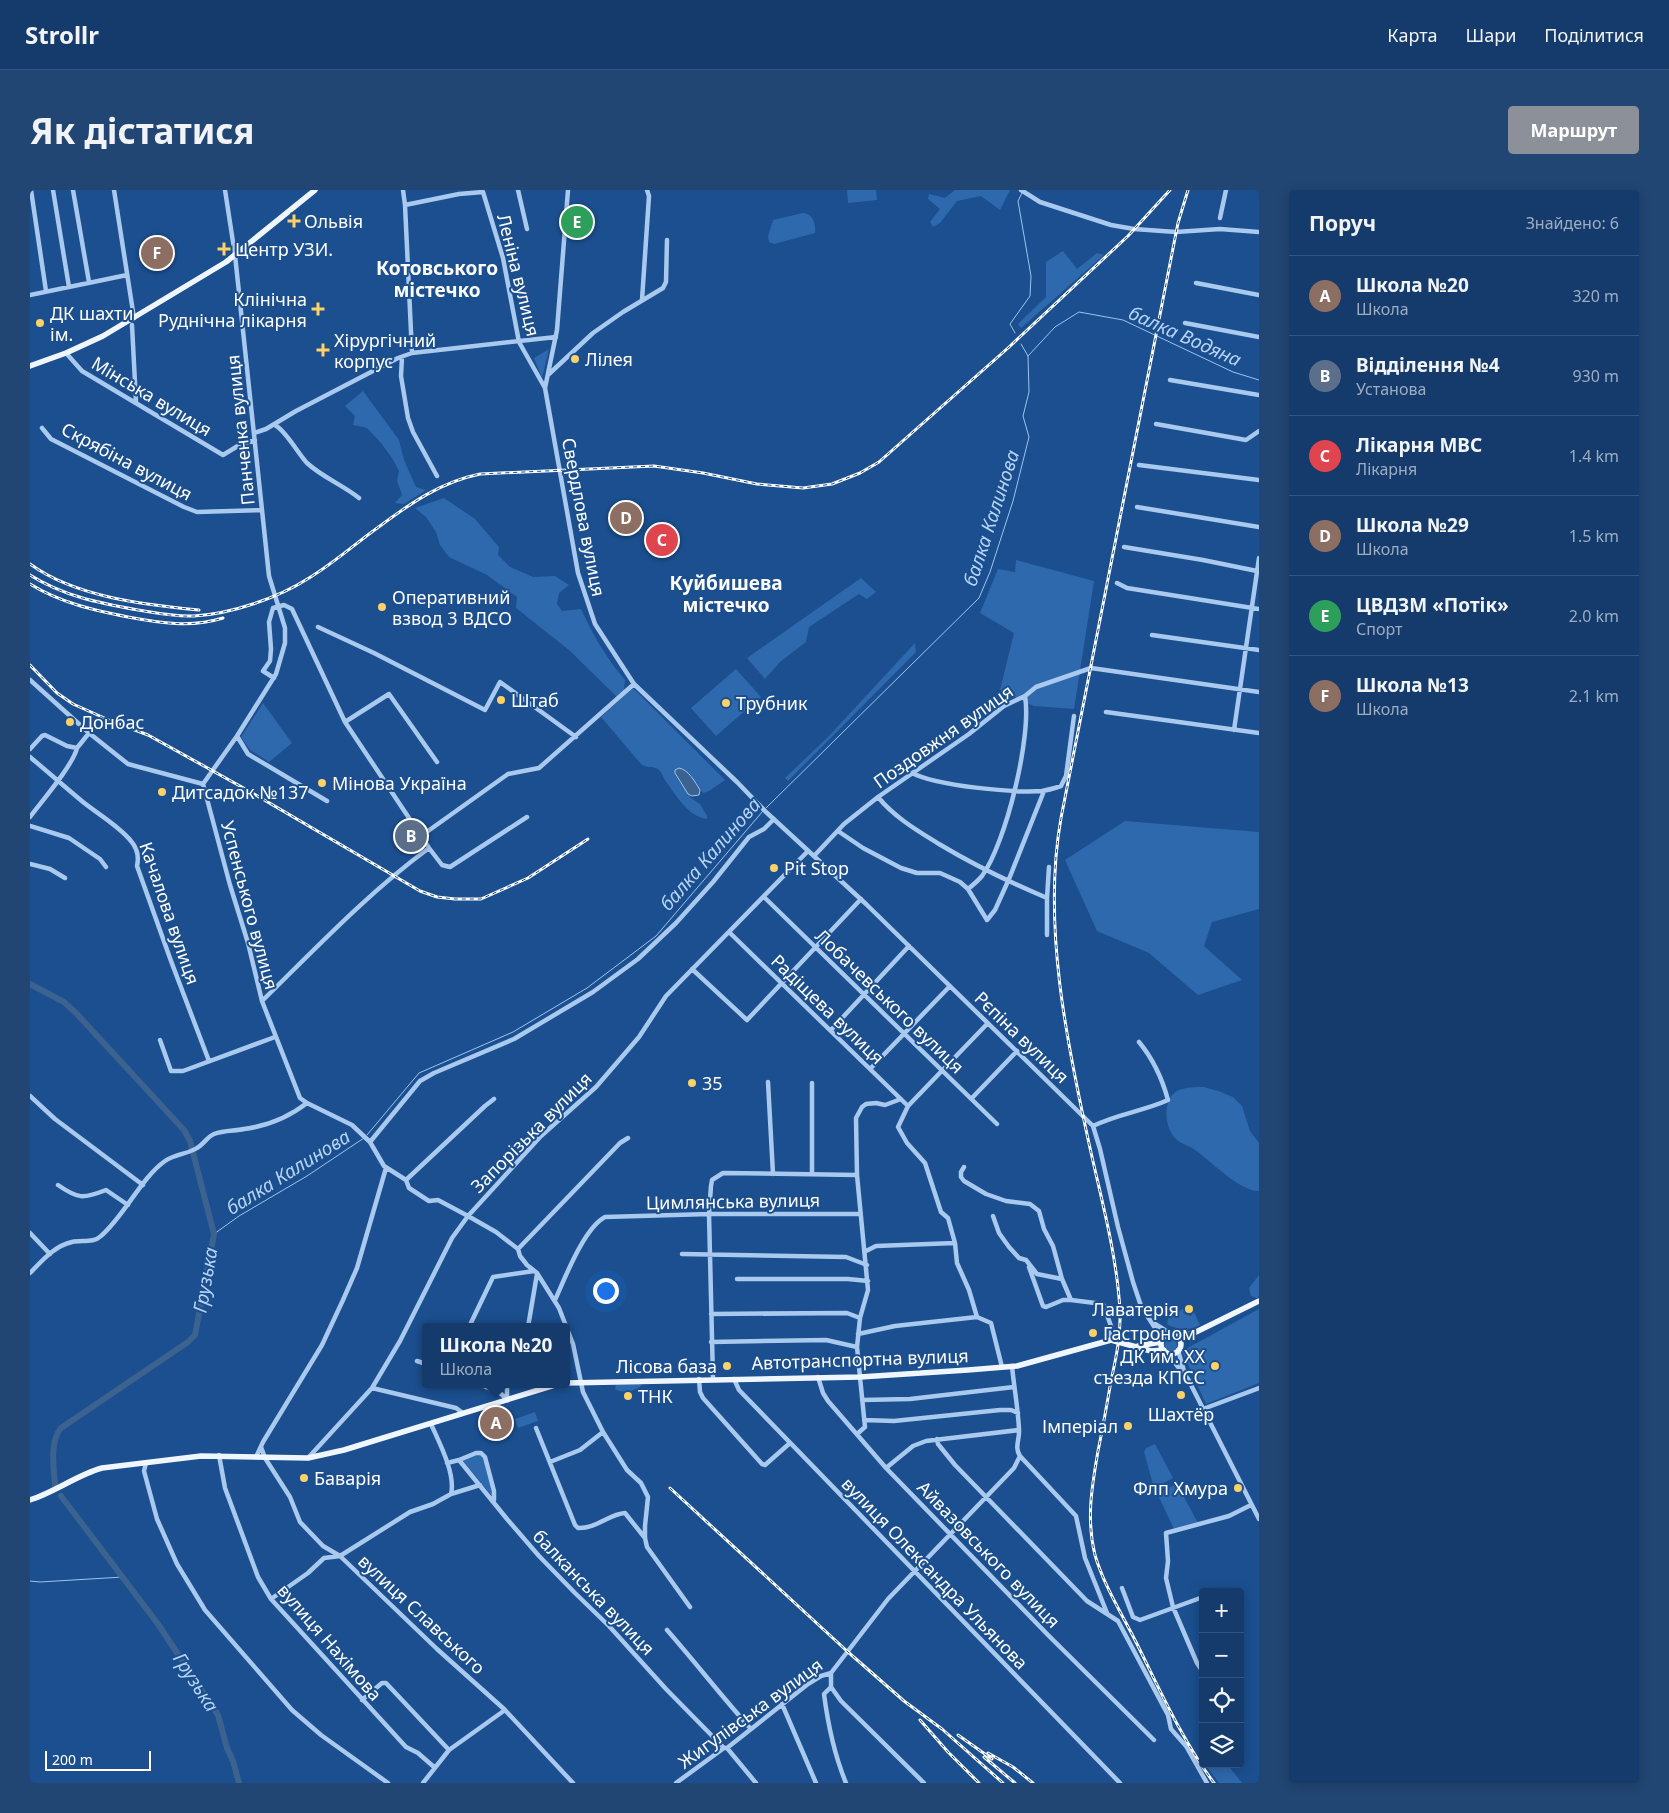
<!DOCTYPE html>
<html lang="uk">
<head>
<meta charset="utf-8">
<style>
	body { margin:0; font-family:"Noto Sans",sans-serif; background:#214673; color:#f1f3f6 }
	.controls { position:absolute; right:15px; bottom:15px; display:grid; overflow:hidden; border-radius:5px; box-shadow:0 2px 12px #0003 }
	.controls button { width:45px; height:45px; display:grid; place-items:center; padding:0; border:0; border-bottom:1px solid #33557e; background:#143b6b; color:#f1f3f6; font:25px sans-serif }
	.scale { position:absolute; left:15px; bottom:12px; width:106px; box-sizing:border-box; padding-left:5px; border:2px solid #fff; border-top:0; font-size:14px; line-height:18px; white-space:nowrap; color:#fff; -webkit-text-stroke:4px #1b4f8f; paint-order:stroke }
	.you { position:absolute; left:575px; top:1100px; width:18px; height:18px; margin:-12px; border:4px solid #fff; border-radius:50%; background:#1a73e8; box-shadow:0 0 0 8px #1a73e833 }
	.badge { display:grid; place-items:center; width:32px; height:32px; border-radius:50%; background:#8c9099; color:#fff; font-size:16px; font-weight:700 }
	.pin { position:absolute; translate:-50% -50%; border:2px solid #fff; box-shadow:0 1px 5px #0006 }
	.popup { position:absolute; left:392px; top:1133px; width:148px; height:65px; box-sizing:border-box; display:grid; place-content:center; border-radius:5px; background:#143b6b; filter:drop-shadow(0 1px 4px #0005); font-size:16px; white-space:nowrap; color:#9dadc1 }
	.popup b { font-size:19px; color:#f1f3f6 }
	.popup::after { content:''; position:absolute; left:50%; top:100%; margin-left:-10px; border:10px solid transparent; border-top-color:#143b6b }
	.list { margin:0; padding:0; list-style:none }
	h2 { display:flex; justify-content:space-between; align-items:center; height:65px; margin:0; padding:0 20px; font-size:21px }
	h2 small { font-size:16px; font-weight:400; color:#9dadc1 }
	.list li { display:grid; grid-template-columns:32px 1fr auto; gap:15px; align-items:center; box-sizing:border-box; height:80px; padding:0 20px; border-top:1px solid #33557e }
	.list b { display:block; font-size:19px; white-space:nowrap }
	.list p { margin:0; font-size:16px; white-space:nowrap; color:#9dadc1 }
	.list em { font-size:16px; font-style:normal; color:#9dadc1 }
	.icon { flex:none; width:28px; height:28px; fill:none; stroke:currentColor; stroke-width:2; stroke-linecap:round; stroke-linejoin:round }
	.map { position:relative; flex:none; width:1229px; height:1593px; overflow:hidden; border-radius:5px }
	header { display:flex; align-items:center; gap:30px; box-sizing:border-box; height:70px; padding:0 25px; background:#143b6b; border-bottom:1px solid #33557e }
	header strong { font-size:24px }
	nav { display:flex; gap:28px; margin-inline-start:auto; font-size:18px }
	.intro { display:flex; align-items:center; justify-content:space-between; box-sizing:border-box; height:120px; padding:0 30px }
	h1 { margin:0; font-size:35px }
	.button { padding:12px 22px; border-radius:5px; background:#8c9099; color:#fff; font-size:18px; font-weight:700 }
	main { display:flex; gap:30px; padding:0 30px }
	aside { flex:1; background:#143b6b; border-radius:5px; box-shadow:0 2px 12px #0003 }
	.map>svg:first-child { display:block }
</style>
</head>
<body>
<header>
<strong>Strollr</strong>
<nav><a>Карта</a><a>Шари</a><a>Поділитися</a></nav>
</header>
<div class="intro"><h1>Як дістатися</h1><a class="button">Маршрут</a></div>
<main>
<div class="map">
<svg width="1229" height="1593" viewBox="0 0 1229 1593">
	<rect width="100%" height="100%" fill="#1b4f8f"/>
	<!-- green -->
	<path fill="#2e69ad" d="M817 0H846L847 10 818 13Z
		M925 0H980L970 20 951 6 927 11 910 33 903 37 900 32 910 19 898 9 899 4 915 8Z
		M773 23C783 23 786 35 785 43L744 54 739 52 738 46 743 30Z
		M1033 61 1047 79 1067 63 1074 65 991 138 988 134 1016 107V72Z
		M519 159 512 188 504 168Z
		M333 201 369 250 374 270 386 297 396 300 374 314 365 313 372 305 367 291 369 281 362 268 351 253 337 238 323 235 325 226 315 216Z
		M414 308 445 329 469 357 468 365 480 377 503 387 525 386 539 395 529 403 527 414 532 421 551 419C564 447 575 466 595 490L594 501 587 507 539 460 486 418 487 407 457 385 419 367 410 355 406 342 396 327 385 318Z
		M986 370 1064 391 1044 519 1004 516 970 500 984 443 950 423 968 379 985 382Z
		M831 388 846 402 837 409 829 404 779 437 776 452 750 472 735 489 717 468Z
		M885 453 886 462 758 591 755 588 799 546Z
		M706 479 731 507 686 546 661 518Z
		M603 498 695 590 679 601 673 603 659 585 645 583 661 608 670 614 677 626V629C658 627 645 604 635 590 633 587 632 582 629 580 624 575 617 579 611 574L571 527Z
		M233 513 262 553 239 572 220 560 211 547Z
		M1095 631 1229 642V719L1182 732 1174 756 1212 790 1168 805 1119 763 1067 741 1035 670Z
		M1174 897 1191 902 1203 907 1212 916 1220 941 1229 953V1001C1208 1001 1181 970 1162 958 1157 955 1150 953 1146 949 1134 938 1132 910 1147 901 1154 897 1166 897 1174 897Z
		M1229 1085V1106L1227 1108 1221 1106 1219 1098Z
		M1155 1117 1153 1123 1161 1126 1163 1120 1170 1135C1159 1141 1148 1140 1137 1134L1138 1129Z
		M1229 1119V1193L1176 1214 1152 1161Z
		M1135 1155a6 6 0 1 1 12 0a6 6 0 1 1-12 0Z
		M611 1193V1196C604 1201 593 1204 585 1199L586 1194Z
		M505 1222 508 1231 488 1238 485 1229Z
		M1125 1254 1143 1288 1124 1298 1114 1262 1116 1258Z
		M445 1265H450L454 1267 463 1302V1307L432 1270Z
		M1147 1294 1168 1333 1144 1339 1127 1303Z
		M1181 1574H1197L1212 1593H1189L1177 1577Z"/>
	<!-- water -->
	<path fill="#3c6290" stroke="#9cc4f0" d="M649 578C659 580 665 592 670 600L669 605 662 606 658 604 645 583V580Z"/>
	<g fill="none" stroke-linecap="round" stroke-linejoin="round">
		<!-- stream -->
		<path stroke="#9cc4f0" stroke-width="1" d="M985 143 980 134 1000 106 1001 86 988 11 992 3
			M998 166 1025 137 1049 122 1093 130 1203 182 1229 190
			M736 618 949 408 960 382 983 311 999 247 993 226 999 202 998 166 991 154
			M337 945 389 883 483 842 557 798 626 746 733 621
			M184 1044 209 1026 277 986 334 948
			M0 1391 10 1392 93 1387"/>
		<!-- river -->
		<path stroke="#3c6290" stroke-width="6" d="M0 794 34 812 46 823 154 940 160 951 184 1044 165 1145 158 1152 31 1238C19 1253 24 1278 25 1296
			M31 1306 128 1434 188 1525 197 1558 203 1571 209 1593"/>
		<!-- minor -->
		<path stroke="#a9c9ee" stroke-width="4.5" d="M1 0 16 101
			M23 0 39 97
			M43 0 59 92
			M84 0 104 128
			M373 0 375 15 382 163
			M488 0 497 39
			M538 0 527 140 515 198 548 383 565 434 604 494 707 592 736 622 836 714 1063 936 1070 959 1088 1037 1103 1092 1111 1116 1132 1149
			M991 0 1010 12 1081 35 1104 39 1146 42 1190 39 1229 42
			M453 2 473 68 489 152 515 198
			M375 15 429 4 453 2
			M1190 28 1196 0
			M1166 93 1229 105
			M0 105 97 85
			M612 110 619 6 617 0
			M1155 133 1229 147
			M102 135 106 212
			M36 163 52 181 193 265 211 254 225 250
			M372 167 371 186 378 228 383 242 407 286
			M519 184 563 143 593 122 633 98 636 92 637 50
			M1140 190 1229 205
			M1126 234 1216 250 1229 241
			M245 235C256 241 267 262 277 273 292 287 313 295 329 308
			M12 238 21 249 154 317 167 322 232 320
			M224 243 236 239 266 221 368 168 382 163 526 147
			M1109 275 1229 290
			M1107 317 1229 337
			M1094 357 1173 370 1227 381
			M1087 393 1097 398 1229 419
			M288 437 344 463 455 520 470 492 546 547
			M1122 445 1229 460
			M244 488 233 481 240 471 241 459 239 432 243 418 254 415 262 419 315 532 399 658 412 675 420 677 497 627
			M0 490 59 543 98 574 173 594
			M1076 522 1229 543
			M315 532 359 504 407 572
			M1204 540 1229 368
			M207 546 218 564 297 611
			M0 559 12 546 15 545 37 556 47 558 59 543
			M0 567C18 582 35 597 53 612 68 624 89 636 101 651 107 658 109 667 107 676L141 771 179 871
			M882 583C907 596 984 603 1012 601 1018 600 1025 598 1031 596L1036 586 1044 526
			M173 594 200 695 218 753 232 811 270 908 277 913 322 935 340 952 354 976 376 990 379 998 399 1011 408 1010 438 1026 466 1042 488 1059 490 1066 497 1075 507 1083 529 1118 543 1154 553 1202 573 1242 597 1280 611 1293 618 1307 615 1336V1348L617 1357 660 1417
			M173 594 207 546 246 484 255 453V438L239 386 205 65 195 0
			M848 607C864 627 888 641 909 654 944 675 979 692 1017 708
			M0 627C12 611 43 575 47 558
			M0 636 39 648 70 669 76 677
			M808 641 833 658 871 678 887 683H910L930 692 938 699 957 730 965 720 979 689 1014 601
			M391 646 478 584 509 578 604 494
			M784 666 814 634 848 607 939 544 974 516 995 506 1006 497 1061 478 1229 502
			M0 674 20 679 35 688
			M938 699C943 695 948 691 952 686 976 653 1002 546 995 506
			M734 707 967 934
			M699 742 878 916
			M1017 745V708L1019 677
			M662 779 717 830 831 709
			M232 811C286 758 338 703 399 658
			M958 833 878 916 868 937 877 953 895 973 911 1022 918 1028 925 1053 927 1073 939 1100 947 1127 961 1133 972 1177
			M801 840 879 756
			M130 850 141 881H153L245 847
			M840 879 920 796
			M738 892 743 984
			M0 906 25 929 113 995
			M942 908 987 861
			M1063 936C1087 924 1114 921 1138 910 1132 888 1124 870 1109 852
			M340 952 390 891 404 883 484 849 563 802 608 769 646 733 683 692 719 647 734 639 744 629
			M934 977 931 982V987L934 991 956 1004 976 1011 1000 1014 1009 1021 1014 1039 1023 1056 1032 1089
			M782 984V893
			M376 990 455 916 464 909
			M28 995C48 1009 53 1009 76 1000L98 1015
			M963 1026 969 1043 979 1057 989 1068 996 1070 1007 1084 1032 1089 1041 1110 1073 1114 1081 1136V1150
			M0 1043 20 1064
			M488 1059 590 953 598 948
			M836 1061 846 1056 925 1053
			M652 1064 816 1067 837 1075
			M999 1077 1013 1116 1016 1117 1033 1110H1041
			M0 1083C12 1071 24 1056 42 1052 52 1050 64 1053 71 1046 95 1025 111 988 135 971 145 964 158 964 167 958 174 954 177 947 184 944 194 940 205 941 214 939 237 936 259 927 277 913
			M707 1089H818L838 1091
			M525 1110C535 1088 554 1038 575 1027L679 1024H830
			M681 1124 817 1123 830 1128
			M1122 1132 1141 1144
			M439 1137 463 1087 504 1081
			M498 1137 507 1084
			M828 1144 865 1136 947 1127
			M681 1152 796 1150 827 1157
			M1148 1160 1154 1181
			M1136 1162 1158 1189 1229 1329
			M387 1171 396 1174
			M788 1187 793 1203 798 1211 856 1278 1019 1446 1124 1550
			M669 1189 670 1202 673 1208 732 1274 735 1275 760 1253
			M683 1189 679 1024 681 996 682 990 693 983 827 985
			M704 1189 709 1200 1090 1593
			M449 1194 470 1203 478 1210
			M477 1194V1209
			M342 1198 426 1218 433 1223
			M832 1210 880 1209 984 1197
			M1173 1219 1229 1198
			M834 1230 864 1231 970 1220H981L988 1223
			M506 1238 545 1335 548 1338C566 1339 579 1324 595 1323L615 1348
			M827 1244 835 1237 827 1157 830 1128 838 1100 827 985 826 928 832 917 836 914 846 913 855 915 871 909
			M907 1249 908 1254 925 1275 1057 1411 1088 1431 1138 1525 1141 1539 1156 1556 1177 1593
			M231 1257 235 1268 260 1307 270 1332 293 1356 310 1366 407 1459 474 1519 543 1593
			M189 1265 195 1298 228 1387 241 1409 376 1557 388 1563 404 1577
			M990 1266 1046 1326 1055 1368 1077 1423
			M226 1267 233 1252 292 1155 313 1110 327 1078 356 978
			M278 1268 342 1198 370 1151 422 1048 438 1026 511 946 566 897 609 847 636 806 778 661
			M429 1270 446 1263H451L455 1267 464 1301V1310
			M520 1272 550 1260 573 1242
			M116 1273 114 1281 127 1329 147 1374 175 1420 262 1520 291 1545 358 1593
			M417 1273 429 1270 477 1329 509 1366 545 1403 579 1436 636 1499 694 1558
			M856 1278 883 1256 896 1251 989 1240
			M421 1304 450 1295
			M1092 1398 1103 1427 1110 1430 1173 1407
			M1187 1402 1190 1401
			M241 1409 278 1383 294 1368 310 1366 380 1322 403 1314 421 1304C426 1284 409 1252 401 1234
			M637 1440C666 1473 692 1507 721 1539
			M1173 1482 1167 1473 1143 1417 1136 1388 1138 1371 1136 1343 1199 1326 1221 1315
			M801 1483V1497L811 1511 894 1593
			M801 1497 794 1504C798 1535 804 1564 816 1593
			M332 1510 352 1493H356L419 1560
			M752 1514 786 1593
			M697 1558 726 1593
			M393 1593 419 1560 475 1520
			M646 1593 694 1558H697L778 1494 791 1486 801 1483 858 1409 984 1278 990 1266C984 1257 990 1249 989 1239 988 1218 984 1197 982 1176"/>
		<!-- major -->
		<path stroke="#f0f6ff" stroke-width="5.5" d="M0 176 36 163 73 146 196 72 285 0
			M1131 1154a10 10 0 1 1 20 0a10 10 0 1 1-20 0Z
			M1145 1145 1162 1144 1229 1111
			M1108 1156 1131 1152
			M536 1193 830 1187 938 1180 987 1176 1081 1150 1121 1161 1134 1160
			M0 1310C25 1302 47 1285 72 1278L171 1266 278 1268 314 1260 528 1194"/>
		<!-- rail casing -->
		<g stroke="#fff" stroke-width="3">
			<path id="rail" d="M1158 0 1148 33 1031 628C1012 734 1037 854 1060 958 1072 1012 1087 1066 1090 1121 1091 1145 1086 1168 1081 1191 1077 1214 1073 1237 1068 1261 1062 1296 1056 1329 1065 1365 1074 1396 1092 1424 1106 1452 1130 1500 1152 1550 1184 1593
				M0 374C45 407 115 415 169 420
				M0 385C33 406 69 413 108 420 126 423 145 427 164 426 201 424 248 408 279 388 304 373 326 353 350 336 381 313 411 292 450 284L624 276 673 283 727 294 773 298 802 294 830 283 849 272 978 158 1098 46 1140 0
				M0 394C31 413 63 420 98 427 130 433 161 438 193 428
				M0 475 27 503 43 514 81 531 118 545 219 601 390 701 407 707 425 709H451L498 688 558 649
				M640 1298 818 1462 874 1511 912 1539 973 1593
				M890 1530 918 1562 949 1593
				M928 1545 962 1569
				M958 1563 983 1577 1003 1593
				M954 1567 985 1593"/>
		</g>
		<!-- rail -->
		<use href="#rail" stroke="#1b4f8f" stroke-width="1" stroke-dasharray="4" stroke-linecap="butt"/>
	</g>
	<!-- markers -->
	<g fill="#ffd166" stroke="#1b4f8f" stroke-width="2">
		<path d="M261.5 23.5h5v5h5v5h-5v5h-5v-5h-5v-5h5z"/>
		<path d="M191.5 51.5h5v5h5v5h-5v5h-5v-5h-5v-5h5z"/>
		<path d="M285.5 111.5h5v5h5v5h-5v5h-5v-5h-5v-5h5z"/>
		<circle cx="10" cy="133" r="5"/>
		<path d="M290.5 152.5h5v5h5v5h-5v5h-5v-5h-5v-5h5z"/>
		<circle cx="545" cy="169" r="5"/>
		<circle cx="352" cy="417" r="5"/>
		<circle cx="471" cy="510" r="5"/>
		<circle cx="696" cy="513" r="5"/>
		<circle cx="40" cy="532" r="5"/>
		<circle cx="292" cy="593" r="5"/>
		<circle cx="132" cy="602" r="5"/>
		<circle cx="744" cy="678" r="5"/>
		<circle cx="662" cy="893" r="5"/>
		<circle cx="1159" cy="1119" r="5"/>
		<circle cx="1063" cy="1143" r="5"/>
		<circle cx="697" cy="1176" r="5"/>
		<circle cx="1185" cy="1176" r="5"/>
		<circle cx="1151" cy="1205" r="5"/>
		<circle cx="598" cy="1206" r="5"/>
		<circle cx="1098" cy="1236" r="5"/>
		<circle cx="274" cy="1288" r="5"/>
		<circle cx="1208" cy="1298" r="5"/>
	</g>
	<g text-anchor="middle" dominant-baseline="central" stroke-width="4" stroke-linejoin="round" paint-order="stroke">
		<!-- poi labels -->
		<g font-size="18" fill="#fff" stroke="#1b4f8f" text-anchor="start">
			<text x="274" y="31">Ольвія</text>
			<text x="205" y="59">Центр УЗИ.</text>
			<text x="277" y="109" text-anchor="end">Клінічна<tspan x="277" dy="21">Руднічна лікарня</tspan></text>
			<text x="20" y="123">ДК шахти<tspan x="20" dy="21">ім.</tspan></text>
			<text x="304" y="150">Хірургічний<tspan x="304" dy="21">корпус</tspan></text>
			<text x="555" y="169">Лілея</text>
			<text x="362" y="407">Оперативний<tspan x="362" dy="21">взвод 3 ВДСО</tspan></text>
			<text x="481" y="510">Штаб</text>
			<text x="706" y="513">Трубник</text>
			<text x="50" y="532">Донбас</text>
			<text x="302" y="593">Мінова Україна</text>
			<text x="142" y="602">Дитсадок №137</text>
			<text x="754" y="678">Pit Stop</text>
			<text x="672" y="893">35</text>
			<text x="1149" y="1119" text-anchor="end">Лаватерія</text>
			<text x="1073" y="1143">Гастроном</text>
			<text x="1175" y="1166" text-anchor="end">ДК им. XX<tspan x="1175" dy="21">съезда КПСС</tspan></text>
			<text x="687" y="1176" text-anchor="end">Лісова база</text>
			<text x="608" y="1206">ТНК</text>
			<text x="1151" y="1224" text-anchor="middle">Шахтёр</text>
			<text x="1088" y="1236" text-anchor="end">Імперіал</text>
			<text x="284" y="1288">Баварія</text>
			<text x="1198" y="1298" text-anchor="end">Флп Хмура</text>
		</g>
		<!-- street labels -->
		<g font-size="18" fill="#fff" stroke="#1b4f8f">
			<text transform="translate(489 85) rotate(76)">Леніна вулиця</text>
			<text transform="translate(122 206) rotate(31)">Мінська вулиця</text>
			<text transform="translate(210 240) rotate(-96)">Панченка вулиця</text>
			<text transform="translate(97 271) rotate(28)">Скрябіна вулиця</text>
			<text transform="translate(554 327) rotate(79)">Свердлова вулиця</text>
			<text transform="translate(913 546) rotate(-35)">Поздовжня вулиця</text>
			<text transform="translate(220 715) rotate(75)">Успенського вулиця</text>
			<text transform="translate(140 723) rotate(71)">Качалова вулиця</text>
			<text transform="translate(860 811) rotate(44)">Лобачевського вулиця</text>
			<text transform="translate(798 819) rotate(44)">Радіщева вулиця</text>
			<text transform="translate(992 847) rotate(44)">Рєпіна вулиця</text>
			<text transform="translate(501 942) rotate(-45)">Запорізька вулиця</text>
			<text transform="translate(703 1011) rotate(-1)">Цимлянська вулиця</text>
			<text transform="translate(830 1169) rotate(-2)">Автотранспортна вулиця</text>
			<text transform="translate(959 1364) rotate(46)">Айвазовського вулиця</text>
			<text transform="translate(905 1383) rotate(46)">вулиця Олександра Ульянова</text>
			<text transform="translate(564 1402) rotate(46)">балканська вулиця</text>
			<text transform="translate(392 1424) rotate(43)">вулиця Славського</text>
			<text transform="translate(300 1452) rotate(49)">вулиця Нахімова</text>
			<text transform="translate(720 1523) rotate(-36)">Жигулівська вулиця</text>
		</g>
		<!-- neighbourhood labels -->
		<g font-size="19" font-weight="bold" fill="#fff" stroke="#1b4f8f">
			<text x="407" y="78">Котовського<tspan x="407" dy="22">містечко</tspan></text>
			<text x="696" y="393">Куйбишева<tspan x="696" dy="22">містечко</tspan></text>
		</g>
		<!-- water labels -->
		<g font-size="19" font-style="italic" fill="#b5d3f5" stroke="#1b4f8f">
			<text transform="translate(1155 146) rotate(24)">балка Водяна</text>
			<text transform="translate(961 328) rotate(-72)">балка Калинова</text>
			<text transform="translate(680 664) rotate(-49)">балка Калинова</text>
			<text transform="translate(258 982) rotate(-32)">балка Калинова</text>
			<text transform="translate(175 1090) rotate(-80)">Грузька</text>
			<text transform="translate(166 1492) rotate(57)">Грузька</text>
		</g>
	</g>
</svg>
<div class="controls">
<button>+</button>
<button>−</button>
<button><svg class="icon" aria-label="locate" viewBox="0 0 24 24"><circle cx="12" cy="12" r="6"/><path d="M12 2v4M12 18v4M2 12h4M18 12h4"/></svg></button>
<button><svg class="icon" aria-label="layers" viewBox="0 0 24 24"><path d="M12 4l9 5-9 5-9-5zM3 14l9 5 9-5"/></svg></button>
</div>
<div class="scale">200 m</div>
<div class="you"></div>
<div class="pin badge" style="left:466px;top:1233px;background:#8d6e63">A</div>
<div class="popup"><b>Школа №20</b>Школа</div>
<div class="pin badge" style="left:381px;top:646px;background:#5c6f8a">B</div>
<div class="pin badge" style="left:632px;top:350px;background:#e0444e">C</div>
<div class="pin badge" style="left:596px;top:328px;background:#8d6e63">D</div>
<div class="pin badge" style="left:547px;top:32px;background:#2e9e5b">E</div>
<div class="pin badge" style="left:127px;top:63px;background:#8d6e63">F</div>
</div>
<aside>
<h2>Поруч<small>Знайдено: 6</small></h2>
<ul class="list">
<li><span class="badge" style="background:#8d6e63">A</span><div><b>Школа №20</b><p>Школа</p></div><em>320 m</em></li>
<li><span class="badge" style="background:#5c6f8a">B</span><div><b>Відділення №4</b><p>Установа</p></div><em>930 m</em></li>
<li><span class="badge" style="background:#e0444e">C</span><div><b>Лікарня МВС</b><p>Лікарня</p></div><em>1.4 km</em></li>
<li><span class="badge" style="background:#8d6e63">D</span><div><b>Школа №29</b><p>Школа</p></div><em>1.5 km</em></li>
<li><span class="badge" style="background:#2e9e5b">E</span><div><b>ЦВДЗМ «Потік»</b><p>Спорт</p></div><em>2.0 km</em></li>
<li><span class="badge" style="background:#8d6e63">F</span><div><b>Школа №13</b><p>Школа</p></div><em>2.1 km</em></li>
</ul>
</aside>
</main>
</body>
</html>
